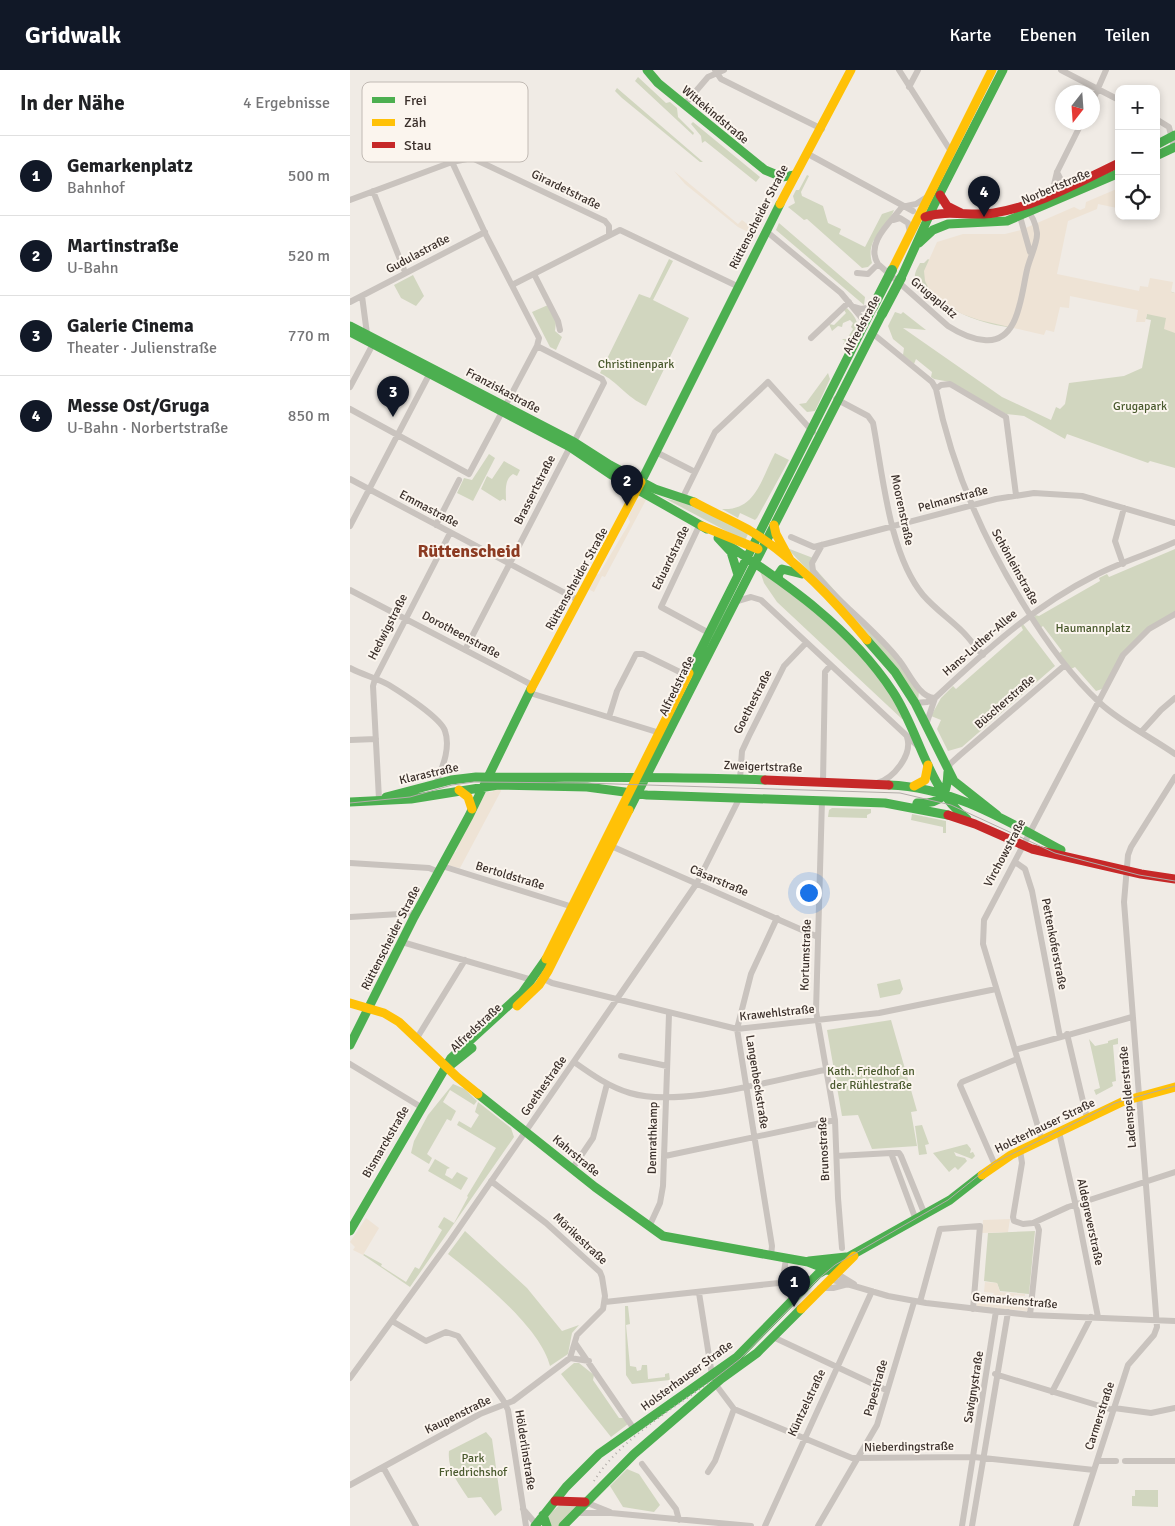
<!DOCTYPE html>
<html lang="de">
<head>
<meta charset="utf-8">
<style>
	body { margin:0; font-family:Signika,sans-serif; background:#f6f6f6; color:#202124 }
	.controls { position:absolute; right:15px; top:15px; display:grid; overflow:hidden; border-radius:10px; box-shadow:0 2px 8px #0003 }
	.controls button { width:45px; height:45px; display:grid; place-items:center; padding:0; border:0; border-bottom:1px solid #e0e0e0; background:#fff; color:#202124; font:25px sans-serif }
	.compass { position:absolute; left:705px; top:15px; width:45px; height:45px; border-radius:50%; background:#fff; box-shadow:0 2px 8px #0003; rotate:197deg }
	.you { position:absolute; left:458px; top:822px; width:18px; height:18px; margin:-12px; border:4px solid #fff; border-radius:50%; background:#1a73e8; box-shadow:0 0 0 8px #1a73e833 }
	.badge { display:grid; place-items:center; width:32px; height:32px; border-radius:50%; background:#111827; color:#fff; font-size:16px; font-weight:700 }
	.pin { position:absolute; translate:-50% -41px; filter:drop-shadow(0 1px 2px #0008) }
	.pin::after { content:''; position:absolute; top:26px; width:18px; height:15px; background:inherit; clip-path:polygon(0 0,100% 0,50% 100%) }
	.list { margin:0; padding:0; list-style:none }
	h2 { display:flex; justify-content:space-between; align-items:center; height:65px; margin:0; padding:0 20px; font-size:21px }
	h2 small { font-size:16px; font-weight:400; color:#757577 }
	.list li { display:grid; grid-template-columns:32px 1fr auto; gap:15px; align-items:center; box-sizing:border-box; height:80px; padding:0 20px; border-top:1px solid #e0e0e0 }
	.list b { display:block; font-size:19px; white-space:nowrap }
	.list p { margin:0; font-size:16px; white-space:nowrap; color:#757577 }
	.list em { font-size:16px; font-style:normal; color:#757577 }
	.icon { flex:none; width:28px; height:28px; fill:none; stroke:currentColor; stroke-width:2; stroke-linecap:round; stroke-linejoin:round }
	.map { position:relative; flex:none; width:825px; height:1456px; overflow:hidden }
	header { display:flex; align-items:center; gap:30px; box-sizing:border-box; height:70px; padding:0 25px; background:#111827; color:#fff }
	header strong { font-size:24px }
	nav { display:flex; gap:28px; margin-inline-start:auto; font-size:18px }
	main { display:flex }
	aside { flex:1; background:#fff }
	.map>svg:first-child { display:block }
</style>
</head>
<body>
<header>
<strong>Gridwalk</strong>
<nav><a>Karte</a><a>Ebenen</a><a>Teilen</a></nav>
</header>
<main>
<aside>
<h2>In der Nähe<small>4 Ergebnisse</small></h2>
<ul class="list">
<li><span class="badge">1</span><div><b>Gemarkenplatz</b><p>Bahnhof</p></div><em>500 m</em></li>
<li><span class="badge">2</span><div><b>Martinstraße</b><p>U-Bahn</p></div><em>520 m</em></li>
<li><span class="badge">3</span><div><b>Galerie Cinema</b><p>Theater · Julienstraße</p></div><em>770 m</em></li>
<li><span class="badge">4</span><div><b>Messe Ost/Gruga</b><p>U-Bahn · Norbertstraße</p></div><em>850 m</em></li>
</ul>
</aside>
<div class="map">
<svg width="825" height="1456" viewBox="0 0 825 1456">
	<rect width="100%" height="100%" fill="#f0ebe5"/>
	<!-- green -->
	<path fill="#d1d6bf" d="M288 7 316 33 320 32 327 38 328 47 344 63 343 65 285 11Z
		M267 18 353 92H350L272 28 265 21Z
		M343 52 410 107 406 112 355 71 352 73 351 66 341 54Z
		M457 105 459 106 451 122 452 126 473 136 478 153 491 159 489 164 515 177 532 144 544 140C536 160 515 168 522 193L518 197 512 198 457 149 454 150 438 137 445 133 443 126 446 120H449Z
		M429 153 515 227 514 235 426 160Z
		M319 189 323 191 303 230 339 248 296 336C276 327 268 312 250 303L289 224 300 228Z
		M578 189 660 252 657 257C626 252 603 242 579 222 575 218 566 213 565 208 564 203 568 197 570 193H574Z
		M63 205 74 226 66 236 51 228 44 215Z
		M802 215 825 223V398L800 391 798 393 717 364 715 369 674 346 656 344 600 312 584 309 581 307 582 302 566 289 564 294 553 285 554 278 543 269 538 256 545 242 551 244 553 242 576 260 553 258 652 327 701 350 706 337 710 339 715 334 719 313 774 306 792 298 801 250 796 249Z
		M198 235 206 252 205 261 212 267 206 280 200 277 182 242Z
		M497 238C512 254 508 255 498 273L493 274 495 271 492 269H497L503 259 501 257 503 253 500 250 493 253 492 257 488 256 482 261 479 254 484 255 496 243 494 240Z
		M478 303 480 309 465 341 457 342 449 334 456 333Z
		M425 383 439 390 407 448 405 450 390 443 388 448 372 439C406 441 411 409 425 383Z
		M139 384 145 388 123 431 107 423 114 408 122 410Z
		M154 391 170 400 167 406 163 404C154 410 156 421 156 431L153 429 150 431 131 419 137 406 142 409Z
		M301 421 317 429 342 434 398 464 395 471Z
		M437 478 463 488 461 494 546 589 569 622 568 631 525 572Z
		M825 479V543L791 564 752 619 746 621 725 597 721 599 708 584 712 581 693 556 689 559 684 549 685 545 689 546 750 511 749 508 757 504 759 507Z
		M410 501C471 544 517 582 555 648L552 649 427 532 414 513Z
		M673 554 705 596 612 677 598 681 587 659 591 650 581 646 591 628 603 616 606 619 673 560 671 556Z
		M482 738 521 739V743L517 745V748L478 747 479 740Z
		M562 744 596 751V763H593V757L561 750Z
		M550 909 553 919 550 924 530 928 527 914Z
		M541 950 567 1041 561 1042 567 1076 522 1079 508 1045 492 1046 477 960Z
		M768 968V974L763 975 766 1011 762 1012 763 1016 746 1025 744 1020 750 1018 739 969 745 976 758 973V971Z
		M103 1014 115 1019 127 1031 124 1035 100 1020 93 1032 106 1041 101 1051 97 1049 77 1084 82 1088 79 1094 61 1083 64 1071 78 1045Z
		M128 1032 161 1058 164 1067 60 1217 13 1185 14 1184 32 1194 31 1196 56 1212 65 1197 69 1199 92 1160 88 1157 94 1147 104 1153 118 1127 117 1126 146 1078 107 1055 109 1051 121 1058 129 1045 125 1042Z
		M572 1055 579 1074 575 1075 577 1084 569 1085 565 1056Z
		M617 1074 621 1079 620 1083 623 1082 625 1086 622 1089 604 1082 606 1086 615 1088 617 1091 608 1100 605 1097 599 1102 583 1083Z
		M85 1089 100 1098 97 1099 95 1105 102 1109 107 1102 118 1108 111 1120 78 1101Z
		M115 1161 177 1218 212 1261 229 1255 222 1263 218 1284 200 1296C191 1258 129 1208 98 1184Z
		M685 1161 679 1224 650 1221 647 1213 634 1211 638 1163Z
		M275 1236H278L280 1254 276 1255 280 1296 286 1297 287 1301 291 1300 292 1295H297L298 1309 315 1307V1304L319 1303 320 1310 282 1314 276 1305Z
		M224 1293H229L244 1305 243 1310 269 1348H274L278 1354 261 1367 211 1304Z
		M136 1362 142 1369 152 1440 145 1446 131 1427 118 1428C109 1414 97 1400 99 1381Z
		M277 1399 289 1404 310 1435 304 1442 273 1437 260 1416Z
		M785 1420H808V1437L782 1436V1426H785Z
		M211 1434 228 1435 209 1456H201L198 1450 199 1444Z"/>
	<!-- plaza -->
	<path fill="#eee3d5" d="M324 101 388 154 392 150 406 161 401 170 400 163 388 157 335 114Z
		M769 118 767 138 748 134 747 139 718 151 707 204 789 221 790 216 798 217 800 208 823 212 821 222 825 223V263L814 259 816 248 797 244 795 252H786L788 240 720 226 719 238 710 237 704 262 696 260 694 265 629 250 612 244 594 232 579 219 575 211 574 201 587 172 613 164H655L671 160 724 137 730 140 735 138 736 132Z
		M292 428H297L255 507 252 506 244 522 236 518 244 505 249 504 280 452 278 447 287 430Z
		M150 717 151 721 110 798 99 796 98 793 101 783 106 782 111 766 134 722H143L142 719Z
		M16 1148 29 1158 13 1185 3 1180 5 1177 0 1172Z
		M660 1149 658 1162 632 1163 633 1150Z
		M635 1212 647 1213 650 1222 675 1224V1226L664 1225 667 1231 640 1229 644 1223 634 1222Z
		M627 1223 640 1224V1230L667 1232 668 1227 679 1228 678 1241 627 1237Z"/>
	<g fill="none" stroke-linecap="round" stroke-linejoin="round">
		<!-- street -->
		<path stroke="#c9c3be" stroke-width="6" d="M365 0 371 9 472 59
			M549 0 602 83
			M711 0 769 30
			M559 17 568 0
			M742 32 756 0
			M334 35 358 7 374 0
			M806 49 819 57 824 77
			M458 84 563 141
			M707 102 711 110 718 116
			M23 121 55 202
			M702 123 707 102 732 52
			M577 127 566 134 552 137C540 153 515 173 528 194L598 256C609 263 621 269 634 270 669 274 671 225 677 200 679 190 688 172 687 163 686 155 682 145 676 139
			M0 130 102 92 122 88 255 151 259 156V165
			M669 143 680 182
			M543 150 550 148 558 153 560 162
			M416 161 491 223 515 252
			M507 203 518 204 528 194
			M184 204 208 251 210 260
			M162 215 270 160 387 216
			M0 232 135 162
			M504 237 511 239 523 237
			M522 263 582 312 586 319C601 396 632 467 674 535 695 570 719 604 750 633 769 651 802 668 825 684
			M461 268 499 232
			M187 276 252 309 254 313 224 372
			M0 317 23 274 17 264 12 226
			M586 319 591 315 600 314 656 347 666 425
			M486 329 518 346 523 353C533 405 539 484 573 525 585 539 600 549 613 562 620 569 626 578 633 585
			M0 339 119 404 187 276 189 268 136 165 102 92
			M306 382 345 402
			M0 409 228 530
			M332 429 365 362 418 312 463 362
			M350 454 311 537 359 563
			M86 455 109 410
			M0 456 81 301
			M441 467 464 477 646 429 684 423 732 426 825 453
			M472 475 462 493 463 501C489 534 524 558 549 590 558 601 569 628 585 628
			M773 494 765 471 774 438
			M0 520 184 616
			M384 532 401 527 411 530 571 679
			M115 580 220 377
			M0 598C13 605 27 608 39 615 52 623 91 648 95 661 101 678 92 698 86 714
			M180 623 310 663
			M565 633 577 632 585 628C634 582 684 536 744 506 770 492 799 484 825 472
			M259 647 267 621 286 584H293L338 606
			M576 655 585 628
			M792 661 811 640 825 628
			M0 670 26 669
			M598 701 600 694 610 685 715 595
			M390 709 392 681 399 666 434 596 456 573
			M473 712 475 602 480 596
			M527 713C543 709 563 685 557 667
			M29 729 23 616 25 609 100 463
			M472 730 466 941 485 1050 488 1128 492 1178
			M261 776 468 867
			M665 792 675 799 682 821 710 967
			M0 793 79 798 89 802
			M92 796 223 837
			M0 847 66 843
			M52 872 182 910
			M193 905 194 909 202 913 387 959 529 943 646 919
			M717 964 737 1048
			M67 968 115 890
			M665 980 782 947
			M271 986 317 996
			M224 992C241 1004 259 1017 280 1023 330 1038 422 1010 475 1000
			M0 994 71 1037
			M709 1062 727 1141 748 1247
			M692 1070 633 874 634 850 773 585 799 559 825 544
			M670 1080 672 1093 663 1147 664 1151 673 1154 683 1153 718 1137 825 1102
			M315 1086 485 1050
			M487 1086 541 1083
			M645 1095 610 1015 612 1012 667 989
			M222 1099 243 1068 257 1014
			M566 1150 541 1083H549L551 1086 575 1145
			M299 1157 310 1133 313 1116 319 944
			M421 1186 422 1176 387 959 401 904 427 848
			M486 1203 504 1214
			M480 1209 538 1226 576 1233 680 1245 825 1251
			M470 1218H483L498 1214
			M349 1223 362 1305
			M255 1232 429 1213 433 1208 436 1189
			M570 1232 590 1159 630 1156 623 1239
			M680 1245 689 1160 686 1152
			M42 1251 76 1271 96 1262 108 1266 153 1330 158 1340 176 1456
			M423 1267 536 1320
			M225 1273 284 1359
			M220 1288 239 1291
			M645 1304 763 1340
			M0 1308 100 1171 347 813 390 727
			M366 1315 384 1339 502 1388 624 1387 744 1400
			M702 1322 741 1247
			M764 1338 801 1343 825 1338
			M747 1391H766
			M775 1391H825
			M292 1394 326 1439 329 1450
			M33 1397 66 1456
			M358 1402 365 1391 384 1339
			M0 1415 130 1344 163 1331 220 1288 227 1265 253 1239 255 1226 252 1207 250 1202 196 1153 141 1111
			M235 1432 260 1442
			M173 1439 186 1454
			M226 1443H261L401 1456
			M415 1456 522 1221
			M468 1456 527 1355 564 1232
			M612 1456 646 1241
			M622 1456 658 1242
			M726 1456 778 1295 804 1265 807 1257 774 832 778 785 781 777 825 707"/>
		<!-- fast -->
		<path stroke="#4caf50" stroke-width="9" d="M297 0 308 13 415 100 432 107 445 105
			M806 75 825 65
			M806 86 825 77
			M569 173 583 160 598 154 657 151 769 103
			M551 208 584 135 653 0
			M0 256 224 372 260 395 305 419 344 432
			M0 262 220 377 260 404 357 459
			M291 412 430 134
			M368 468 381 482 388 505
			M375 473C437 514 501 558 543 622 570 663 577 718 617 749
			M429 510 428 505 432 499 452 504
			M517 570 545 602 565 633 604 711 647 745
			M339 603 523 237
			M539 715C602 717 657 751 711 780
			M36 727 101 710 126 707C222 708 318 706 415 710
			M0 732 61 729 148 715 237 717 297 725 535 733 598 745
			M567 733C592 734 597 727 598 702
			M279 740 532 244
			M0 975 64 847 119 746 181 619
			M97 998 122 978
			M128 1024 245 1117 313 1166 458 1192 486 1203
			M0 1161 101 988 172 923 196 889
			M459 1191 496 1187
			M193 1445 197 1456
			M185 1456 216 1417 249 1384 387 1287 468 1204 600 1130 632 1105
			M213 1456 284 1384 371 1309 407 1283 451 1239"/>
		<!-- slow -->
		<path stroke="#ffc107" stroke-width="9" d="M430 134 501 0
			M542 200 642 0
			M344 432C362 442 381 450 399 460 444 487 484 530 517 570
			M424 455 426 464 440 490
			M352 456 408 479
			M181 619 291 412
			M564 716 575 710 578 695
			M109 720 118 727 122 739
			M196 889 339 603
			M0 933 34 943 49 952 107 1007 128 1024
			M167 936 189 915 198 901 279 740
			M632 1105 661 1085 774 1031 825 1017
			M451 1239 504 1186"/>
		<!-- jam -->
		<path stroke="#c62828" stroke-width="9" d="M590 125 597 136 611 143
			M575 147C598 139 621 147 644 143 688 136 729 112 769 93
			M415 710 539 715
			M598 745 625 754 682 779 791 804 825 809
			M205 1431 235 1432"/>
		<!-- tram -->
		<path stroke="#b1aca8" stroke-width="1" d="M0 733 60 727 102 715 124 712 234 713 550 723 601 735 705 783 789 805 825 811
			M364 1309 390 1289 467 1210 485 1195 598 1130 644 1093 765 1033 825 1016"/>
		<!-- rail -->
		<path stroke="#b1aca8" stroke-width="2" stroke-dasharray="1 4" stroke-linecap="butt" d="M244 1411C270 1369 324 1338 364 1309"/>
		<!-- fast-bridge -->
		<path stroke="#4caf50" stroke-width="10" d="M523 237 542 200
			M532 244 551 208"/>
	</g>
	<g text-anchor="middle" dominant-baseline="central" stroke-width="4" stroke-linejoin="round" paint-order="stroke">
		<!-- street labels -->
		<g font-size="12" fill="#3b302b" stroke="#fbf5ee">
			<text transform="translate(365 45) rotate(40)">Wittekindstraße</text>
			<text transform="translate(706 117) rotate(-23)">Norbertstraße</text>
			<text transform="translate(216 120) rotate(26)">Girardetstraße</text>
			<text transform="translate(409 147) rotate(-63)">Rüttenscheider Straße</text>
			<text transform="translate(68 184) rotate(-28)">Gudulastraße</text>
			<text transform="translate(584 228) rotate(40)">Grugaplatz</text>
			<text transform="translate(512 255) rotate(-62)">Alfredstraße</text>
			<text transform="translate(153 321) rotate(28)">Franziskastraße</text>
			<text transform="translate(185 420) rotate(-63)">Brassertstraße</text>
			<text transform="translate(603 429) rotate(-15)">Pelmanstraße</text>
			<text transform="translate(79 439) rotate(28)">Emmastraße</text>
			<text transform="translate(552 440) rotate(78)">Moorenstraße</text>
			<text transform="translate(321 488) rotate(-64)">Eduardstraße</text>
			<text transform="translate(665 497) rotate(61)">Schönleinstraße</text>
			<text transform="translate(227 509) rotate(-61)">Rüttenscheider Straße</text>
			<text transform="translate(38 557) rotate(-63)">Hedwigstraße</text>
			<text transform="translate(111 565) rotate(28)">Dorotheenstraße</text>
			<text transform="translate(630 573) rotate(-41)">Hans-Luther-Allee</text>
			<text transform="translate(327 616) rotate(-64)">Alfredstraße</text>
			<text transform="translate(403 632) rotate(-63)">Goethestraße</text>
			<text transform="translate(655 632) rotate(-41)">Büscherstraße</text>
			<text transform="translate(413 697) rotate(2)">Zweigertstraße</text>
			<text transform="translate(79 704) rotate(-13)">Klarastraße</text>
			<text transform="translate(655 783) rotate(-62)">Virchowstraße</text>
			<text transform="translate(160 806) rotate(17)">Bertoldstraße</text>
			<text transform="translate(369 811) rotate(23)">Cäsarstraße</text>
			<text transform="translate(41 868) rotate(-63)">Rüttenscheider Straße</text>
			<text transform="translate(704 874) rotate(79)">Pettenkoferstraße</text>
			<text transform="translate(456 885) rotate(-88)">Kortumstraße</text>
			<text transform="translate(427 943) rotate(-6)">Krawehlstraße</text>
			<text transform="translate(126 958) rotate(-43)">Alfredstraße</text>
			<text transform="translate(407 1012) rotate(81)">Langenbeckstraße</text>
			<text transform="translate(194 1016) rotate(-55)">Goethestraße</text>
			<text transform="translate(778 1027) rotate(-95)">Ladenspelderstraße</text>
			<text transform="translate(695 1056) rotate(-26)">Holsterhauser Straße</text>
			<text transform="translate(303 1068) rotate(-89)">Demrathkamp</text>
			<text transform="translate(36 1072) rotate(-60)">Bismarckstraße</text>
			<text transform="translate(474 1079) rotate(-93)">Brunostraße</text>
			<text transform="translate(226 1086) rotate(40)">Kahrstraße</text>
			<text transform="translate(740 1152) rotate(78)">Aldegreverstraße</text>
			<text transform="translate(230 1169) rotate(43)">Mörikestraße</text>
			<text transform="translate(665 1231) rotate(5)">Gemarkenstraße</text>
			<text transform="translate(337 1306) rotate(-36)">Holsterhauser Straße</text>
			<text transform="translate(624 1317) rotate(-81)">Savignystraße</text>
			<text transform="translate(526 1318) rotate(-74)">Papestraße</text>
			<text transform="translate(457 1333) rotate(-65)">Küntzelstraße</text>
			<text transform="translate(108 1345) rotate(-26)">Kaupenstraße</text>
			<text transform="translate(750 1346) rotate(-72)">Carmerstraße</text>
			<text transform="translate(559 1377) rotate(-1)">Nieberdingstraße</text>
			<text transform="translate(175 1380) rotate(81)">Hölderlinstraße</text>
		</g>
		<!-- park labels -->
		<g font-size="12" fill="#4a5a2e" stroke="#fbf5ee">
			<text x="286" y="294">Christinenpark</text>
			<text x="790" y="336">Grugapark</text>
			<text x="743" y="558">Haumannplatz</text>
			<text x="521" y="1001">Kath. Friedhof an<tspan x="521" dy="14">der Rühlestraße</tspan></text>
			<text x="123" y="1388">Park<tspan x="123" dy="14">Friedrichshof</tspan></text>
		</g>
		<!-- district labels -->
		<g font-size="18" font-weight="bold" fill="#8c3b22" stroke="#fbf5ee">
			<text x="119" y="481">Rüttenscheid</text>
		</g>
	</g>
	<!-- legend -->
	<rect x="12" y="12" width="166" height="80" rx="8" fill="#fbf5ee" stroke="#c1bab4" stroke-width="1"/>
	<rect x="22" y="27" width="23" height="6" fill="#4caf50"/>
	<rect x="22" y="49" width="23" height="7" fill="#ffc107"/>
	<rect x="22" y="72" width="23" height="6" fill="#c62828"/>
	<g font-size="14" fill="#3b302b">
		<text x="54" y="35">Frei</text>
		<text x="54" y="57">Zäh</text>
		<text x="54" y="80">Stau</text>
	</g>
</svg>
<div class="controls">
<button>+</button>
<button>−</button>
<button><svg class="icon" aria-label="locate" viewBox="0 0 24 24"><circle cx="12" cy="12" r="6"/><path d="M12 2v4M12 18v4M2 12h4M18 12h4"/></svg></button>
</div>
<svg class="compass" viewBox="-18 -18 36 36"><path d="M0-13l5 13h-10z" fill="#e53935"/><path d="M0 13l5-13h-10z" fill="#757577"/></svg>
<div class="you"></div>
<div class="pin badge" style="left:444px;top:1237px">1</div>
<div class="pin badge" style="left:277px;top:436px">2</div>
<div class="pin badge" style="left:43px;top:347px">3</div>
<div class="pin badge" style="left:634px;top:147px">4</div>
</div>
</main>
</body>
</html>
